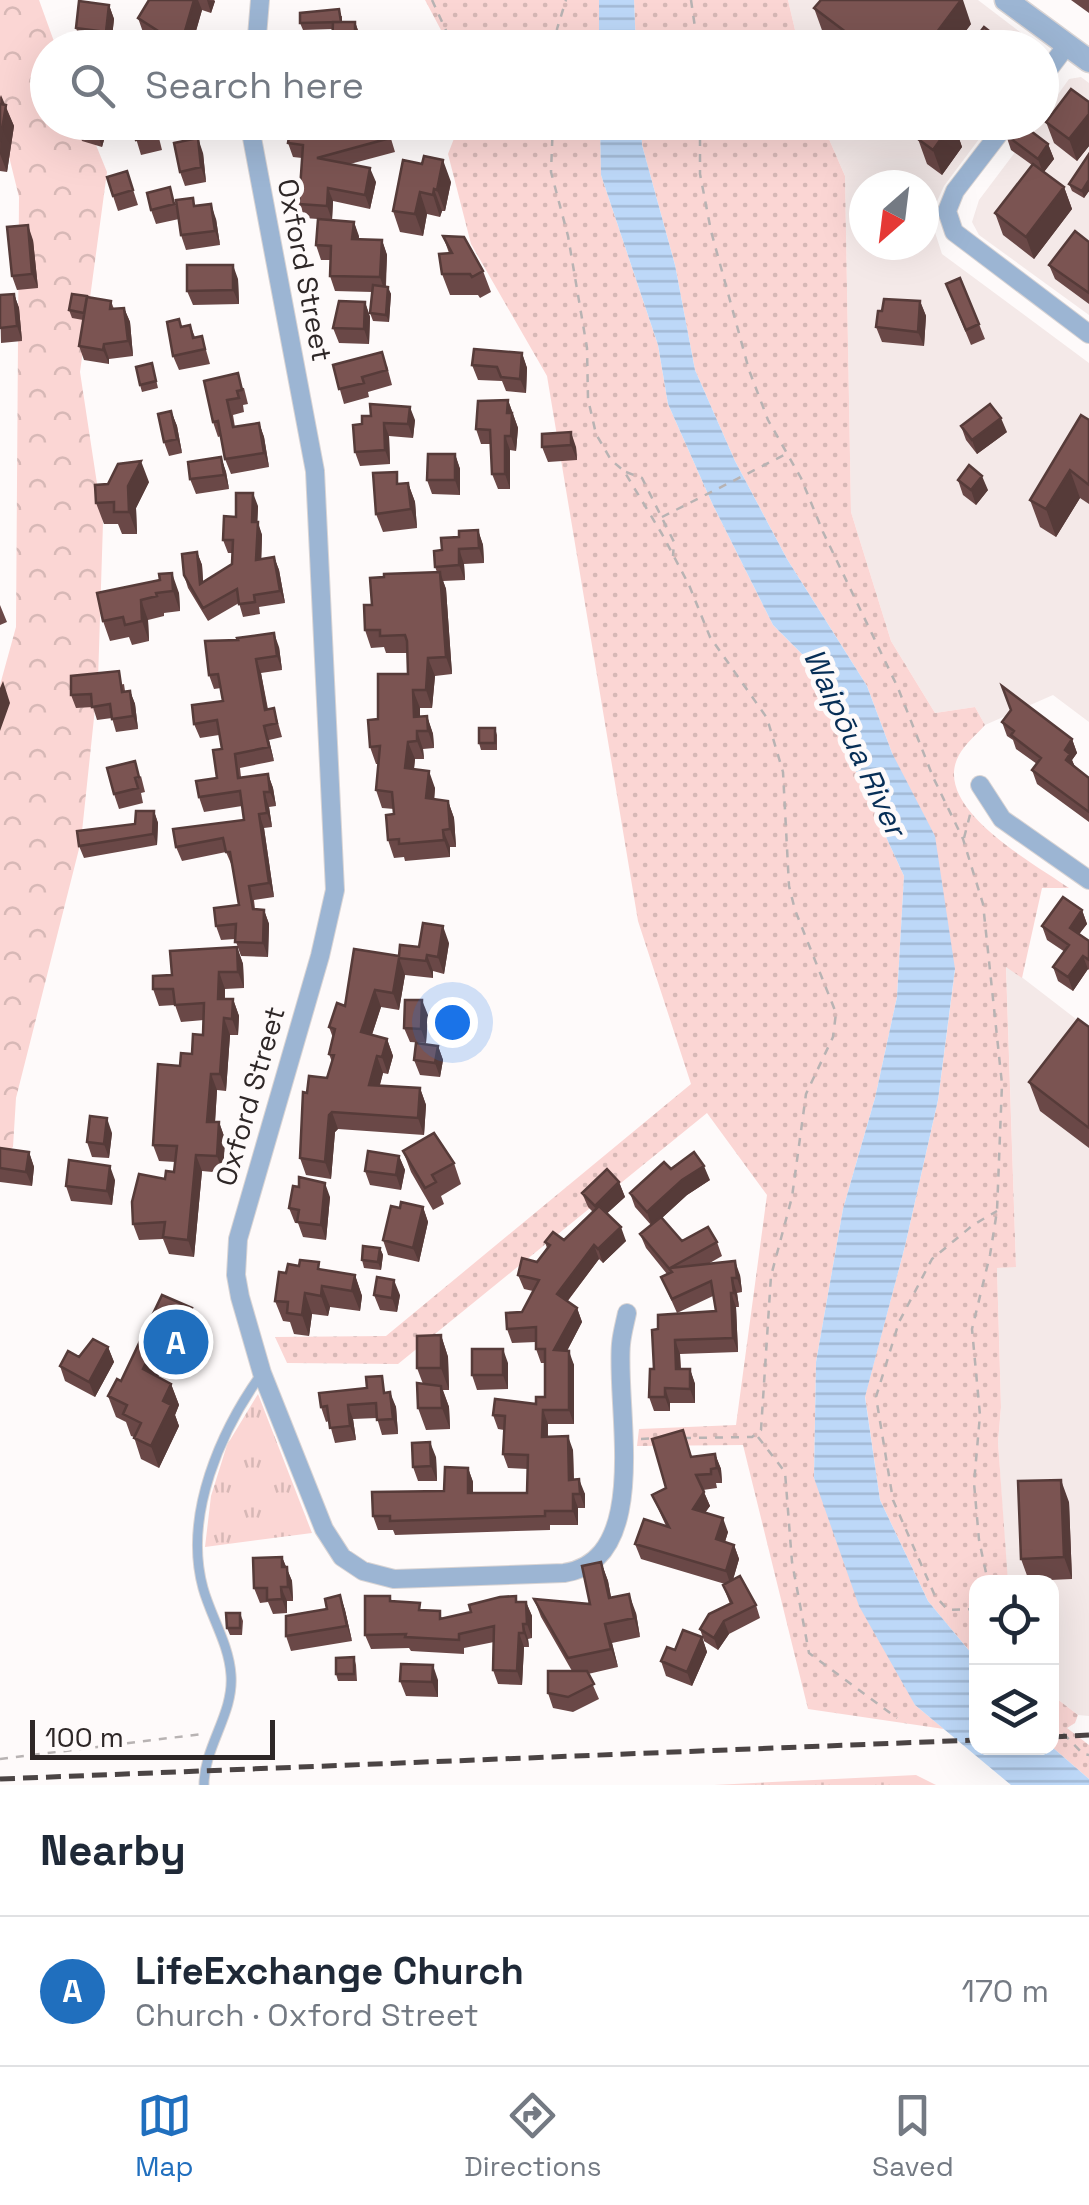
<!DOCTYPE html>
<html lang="en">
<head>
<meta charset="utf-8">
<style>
	body { margin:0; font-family:"Space Grotesk",sans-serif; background:#f2f2f3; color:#1f2937 }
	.controls { position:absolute; right:30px; bottom:30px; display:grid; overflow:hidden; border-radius:20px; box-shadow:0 10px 40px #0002 }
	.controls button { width:90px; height:90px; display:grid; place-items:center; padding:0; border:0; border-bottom:2px solid #e0e1e3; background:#fff; color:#1f2937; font:50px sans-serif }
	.compass { position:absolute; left:849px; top:170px; width:90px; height:90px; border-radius:50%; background:#fff; box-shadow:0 10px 40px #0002; rotate:208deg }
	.scale { position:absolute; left:30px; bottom:25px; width:245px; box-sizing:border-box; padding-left:10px; border:5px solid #2e2727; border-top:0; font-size:28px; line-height:35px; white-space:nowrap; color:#2e2727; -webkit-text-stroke:8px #fefafa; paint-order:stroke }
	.you { position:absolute; left:452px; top:1022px; width:35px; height:35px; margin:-25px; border:8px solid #fff; border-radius:50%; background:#1a73e8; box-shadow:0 0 0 15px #1a73e833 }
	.badge { display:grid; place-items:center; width:65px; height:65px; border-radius:50%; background:#206fbe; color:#fff; font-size:32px; font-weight:700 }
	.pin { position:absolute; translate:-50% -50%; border:5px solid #fff; box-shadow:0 2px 10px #0006 }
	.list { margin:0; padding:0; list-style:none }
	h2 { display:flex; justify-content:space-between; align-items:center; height:130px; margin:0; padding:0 40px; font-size:42px }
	h2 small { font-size:32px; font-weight:400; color:#747a83 }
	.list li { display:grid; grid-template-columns:65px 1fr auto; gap:30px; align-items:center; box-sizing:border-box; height:150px; padding:0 40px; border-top:2px solid #e0e1e3 }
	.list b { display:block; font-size:38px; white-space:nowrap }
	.list p { margin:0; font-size:32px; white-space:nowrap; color:#747a83 }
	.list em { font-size:32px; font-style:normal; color:#747a83 }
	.icon { flex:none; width:55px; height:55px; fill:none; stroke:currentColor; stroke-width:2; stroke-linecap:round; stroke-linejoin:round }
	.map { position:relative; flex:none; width:1089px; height:1785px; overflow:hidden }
	.search { position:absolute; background:#fff; box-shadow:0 10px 40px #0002; left:30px; right:30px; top:30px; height:110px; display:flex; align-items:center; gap:25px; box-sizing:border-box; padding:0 35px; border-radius:55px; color:#747a83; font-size:38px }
	.sheet { height:280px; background:#fff }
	nav { display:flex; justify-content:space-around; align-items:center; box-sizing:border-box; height:140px; border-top:2px solid #e0e1e3; background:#fff; font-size:28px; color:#747a83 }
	nav a { display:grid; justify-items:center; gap:5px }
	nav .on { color:#206fbe }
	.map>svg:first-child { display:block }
</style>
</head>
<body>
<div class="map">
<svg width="1089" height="1785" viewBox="0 0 1089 1785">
	<defs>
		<pattern id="grass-tufts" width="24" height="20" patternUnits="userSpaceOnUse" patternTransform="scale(2.5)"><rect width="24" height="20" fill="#fbd6d4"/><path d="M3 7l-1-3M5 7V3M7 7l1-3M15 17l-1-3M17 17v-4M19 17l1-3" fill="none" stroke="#d7b8b6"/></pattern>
		<pattern id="forest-crowns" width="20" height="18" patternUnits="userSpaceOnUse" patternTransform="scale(2.5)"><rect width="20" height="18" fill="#fbd6d4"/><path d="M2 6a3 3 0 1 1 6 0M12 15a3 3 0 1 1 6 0" fill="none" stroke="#d7b8b6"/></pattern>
		<pattern id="park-dots" width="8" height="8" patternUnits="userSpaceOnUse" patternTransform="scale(2.5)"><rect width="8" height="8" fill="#fbd6d4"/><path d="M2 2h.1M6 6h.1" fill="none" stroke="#d7b8b6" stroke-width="1.8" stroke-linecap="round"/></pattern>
		<pattern id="water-rules" width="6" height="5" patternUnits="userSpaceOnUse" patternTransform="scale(2.5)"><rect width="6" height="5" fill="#bdd8f8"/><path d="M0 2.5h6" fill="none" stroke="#a3b9d5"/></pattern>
	</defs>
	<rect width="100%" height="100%" fill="#fefafa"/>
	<!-- built -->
	<path fill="#f4e9e8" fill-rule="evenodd" d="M788 0H978L1041 48 799 47Z
		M1081 77 1089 83V315L979 235 972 222 979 200 1037 123 1042 122V117L1069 79Z
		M822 123H991L944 186 930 217 942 254 1089 363V722L1053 695 985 725 975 707 935 713 891 641 851 512 845 176ZM864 185H924V245H864Z
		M1006 965 1089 1029V1716L1078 1715 1052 1695V1582H1008L1007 1578 998 1442 1001 1407 997 1268 1016 1266Z"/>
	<!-- grass -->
	<path fill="url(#grass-tufts)" d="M258 1394 312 1533 205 1547 211 1496 227 1445Z
		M916 1775 936 1785H714Z"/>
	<!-- forest -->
	<path fill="url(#forest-crowns)" d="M0 0H39L56 47 48 48V122L87 123 107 172 80 372 103 523 98 680 81 841 16 1098 13 1147 0 1158V685L16 627 19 197 0 120Z"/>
	<!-- park -->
	<path fill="url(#park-dots)" d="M425 0H599V47H450Z
		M634 0H788L799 47H636Z
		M460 123H600L601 175 658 345 668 404 712 503 773 625 807 659 829 696 847 752 904 876 897 997 875 1098 843 1209 816 1362 814 1478 915 1705 944 1729 808 1709 743 1445 637 1446 639 1429 736 1425 767 1195 707 1113 398 1364 287 1363 275 1337 386 1336 691 1084 638 921 547 376 471 244 448 154Z
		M641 123H822L845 176 851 512 891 641 935 713 975 707 985 725C977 734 965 744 959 755 930 808 1034 863 1069 888H1042L1022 978 1006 967 1016 1267 997 1268 1001 1407 998 1442 1008 1582H976V1659L928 1601 880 1500 865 1396 905 1246 938 1100 955 970 892 753 867 686 787 559 735 461 695 370 675 265 642 145Z
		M1052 1695 1078 1715 1075 1723 1067 1728 1089 1745V1779L1052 1747Z"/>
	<!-- water -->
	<path fill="url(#water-rules)" d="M599 0H634L636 47H599Z
		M600 123H641L642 145 675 265 695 370 735 461 787 559 867 686 892 753 935 836 955 969 938 1100 905 1246 865 1397 880 1500 928 1601 976 1659V1748L1052 1747 1089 1779V1785H1011L915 1705 859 1606 814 1478 816 1362 843 1209 875 1098 897 997 904 876 847 752 829 696 807 659 773 625 712 503 668 404 658 345 601 175Z"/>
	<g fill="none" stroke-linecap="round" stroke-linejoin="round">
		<!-- service casing -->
		<g stroke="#d9d4d4" stroke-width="11">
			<path id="service" d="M204 1785C204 1746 234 1714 231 1675 229 1644 211 1617 203 1588 183 1515 221 1430 262 1373"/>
		</g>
		<!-- minor casing -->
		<g stroke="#d9d4d4" stroke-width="20">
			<path id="minor" d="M256 48 260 0
				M1042 78 1067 45
				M249 122 315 471 335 890 320 956 238 1239 236 1275 240 1297 262 1373 324 1529 342 1557 363 1571 394 1579 564 1573C653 1560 615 1406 621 1344 622 1333 625 1323 627 1313
				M1008 122 955 191 947 211 954 232 1089 334
				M980 785 1002 819 1089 880"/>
		</g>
		<!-- tertiary casing -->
		<g stroke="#d9d4d4" stroke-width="25">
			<path id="tertiary" d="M1006 0 1089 61"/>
		</g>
		<!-- path -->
		<path stroke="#b8b3b3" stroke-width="2.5" stroke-dasharray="8 8" stroke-linecap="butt" d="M432 0 454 48
			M691 0 698 48
			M557 48V29L566 0
			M553 122 551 172 568 236 587 348 588 399 596 434 611 460 624 471 662 534 689 585 710 637 767 718 783 772 789 886 795 910 836 1013 833 1037 806 1094 792 1197 771 1276 761 1430 752 1437 686 1438
			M700 122V174L711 231 749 370 768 420 801 478 823 532 898 688 933 777 963 839 983 904 1002 1084 997 1211 990 1255 972 1329 980 1415 974 1483 979 1540 988 1582
			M626 472 642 478 674 542 673 556
			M662 517 786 454
			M964 838 972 807
			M758 1437 785 1472 792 1562 809 1653 897 1718
			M641 1439 658 1438
			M976 1609 948 1610 935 1596 893 1500 876 1397 899 1322 932 1259 973 1225 997 1211
			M1052 1722 1083 1754 1089 1755
			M0 1759 202 1734"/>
		<!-- service -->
		<use href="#service" stroke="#9cb5d3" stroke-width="9"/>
		<!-- minor -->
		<use href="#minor" stroke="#9cb5d3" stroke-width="18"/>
		<!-- tertiary -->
		<use href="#tertiary" stroke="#9cb5d3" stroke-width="22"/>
		<!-- rail -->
		<path stroke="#4b4444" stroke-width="5" stroke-dasharray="15 8" stroke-linecap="butt" d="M1052 1737 1089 1735
			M0 1779 976 1740"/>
	</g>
	<!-- wall -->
	<path fill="#6a4847" d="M148 0H214L215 1 211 13 202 10 195 35 162 46 144 35 138 18 148 2Z
		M1071 0H1089V13Z
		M109 5 114 19 111 46 81 43 76 28Z
		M814 8 971 24 953 48H842L823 33Z
		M342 16V22H355L360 36V48H332L333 29 303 30 300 23Z
		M0 95 14 126 7 172 0 171Z
		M1089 102V146L1077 161 1054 143 1046 122Z
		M109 122 102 147 82 141 77 126Z
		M131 122H155L162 150 141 155Z
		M171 122H198L189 135Z
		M386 122 395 152 350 164 376 182 370 209 333 201 332 220 354 222 359 239 382 240 387 255 386 286 391 294 389 322 373 321 370 313 372 292 335 291 330 276 331 260H321L316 245 318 219 304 218 299 204 302 158 293 157 288 143 294 130Z
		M908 122H955L954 124 962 147 942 175 927 164 918 139 922 133Z
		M1006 135 1048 144 1054 159 1044 172 1064 187 1072 209 1034 259 1003 235 995 213 1032 165 1011 150Z
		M203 153 206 182 185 186 180 172Z
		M403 160 451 182 445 211H442L440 217 427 214 423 236 400 232 393 211Z
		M127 171 138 205 118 211 113 196Z
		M1069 184 1089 191 1084 198 1072 191Z
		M175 202 178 214 195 206 216 219 220 245 186 250 181 235 179 219 156 224 151 210Z
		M443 236 483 271 491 292 480 298 478 295H450L442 274 449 253Z
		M33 240 38 288 17 290 12 276Z
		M1089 242V304L1055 279 1049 265Z
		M238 279 239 304 193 305 187 291Z
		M14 294 19 308 22 341 1 343 0 295Z
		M952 299 979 324 985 339 971 345Z
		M111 301 114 309 124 308 130 322 133 356 109 359V364L84 360 79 346 83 320 72 318 69 310Z
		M920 301 926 316 924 346 882 342 876 327 882 311Z
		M365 302 370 317 369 344 339 343 333 328Z
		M190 325 195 337 202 336 210 364 179 370 173 356Z
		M522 353 527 368 526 393 506 391 502 381 478 380 472 365Z
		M333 365 387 366 392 385 368 392 369 397 344 404Z
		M154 371 158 388 142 392 140 385Z
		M204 381 244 388 248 404 243 405 244 412 233 415 235 427 259 423 264 437 269 467 231 474 225 459 221 436 218 437 213 422Z
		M508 400 518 428 516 451 510 450V489H498L492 474 491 444H481L476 429Z
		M171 411 177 426 182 453 169 456 164 442Z
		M415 420 413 438 389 436 390 464 360 466 355 452 353 425Z
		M1089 420V504L1080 498 1056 537 1040 527 1030 500Z
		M961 426 1007 432 977 454 966 440Z
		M542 434 576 447 577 460 548 462 542 447Z
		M455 454 460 469V495L432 494 427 480Z
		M221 457 226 472 229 489 196 494 190 479Z
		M958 480 988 490 976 505 963 495Z
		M149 482 136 508 137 534H122L118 524H104L96 503 108 484Z
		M408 483 415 502 417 528 383 532 376 514 401 484Z
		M258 506 257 522 262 535 261 559 274 557 279 570 285 603 259 607 260 614 243 617 239 603 208 621 188 588 184 575 197 552 202 565 203 582 232 564 233 553H228L223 540 236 517Z
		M478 530 483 545 484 563 464 564 465 580 443 581 446 589 452 674 435 676 432 708H420V717L427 716 433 734 434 748 423 749 424 759H415L414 769 435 788 434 799 448 801 454 818 456 847H450V857L405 861 404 857 394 858 388 840 394 814V809L382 808 376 790 378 764H376L370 747 378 719 408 674V653H386L384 647 371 648 365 630 372 605 437 572 435 567 442 550 459 537Z
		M160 580 179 593 180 611 164 613V616L148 620 149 641 132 645 129 637 110 641 103 621Z
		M0 605 7 622 0 625Z
		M279 647 282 670 261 673 268 709 274 708 282 737 269 740 274 761 240 768 241 777 268 774 273 788 276 806 269 807 272 827 264 828 274 897 254 900 255 909 264 910 269 924 268 957 241 956 235 939 221 940 216 926 239 905 232 866 226 852 182 861 176 847 244 820 242 806 204 812 199 797 217 778 222 749 219 735 200 738 194 724 223 701 221 688 214 689 209 675Z
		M124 684 125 691H130L135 704 138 729 116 732 112 718 97 720 93 707 76 708 71 695Z
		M1002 722 1072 739 1077 753 1072 760 1075 767 1089 778V822L1037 784 1032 770 1037 764 1016 749 1013 740 1007 736Z
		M495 728 497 735V750H481L479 743Z
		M141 776 145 792 141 793 143 803 119 809 114 794Z
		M154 811 158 823 157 845 84 858 79 846 135 824Z
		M1082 910 1087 924 1079 934 1089 941V970L1088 969 1073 991 1058 981 1053 967 1065 952 1047 940 1042 926Z
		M449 943 444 974 433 971V978L405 975 399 1010 381 1007 372 1035 387 1039 393 1056 388 1074 383 1073 380 1085 420 1088 426 1105 424 1135 338 1129 335 1132 331 1179 306 1175 300 1158 307 1093 327 1078 332 1062 329 1054 333 1038 329 1027 345 1006 399 956 419 947Z
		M237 947 243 964 244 988 225 989V999H233L239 1016 238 1035H230L226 1091 217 1090 215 1122H219L225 1139 223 1173 202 1171 194 1257 169 1254 163 1239 139 1240 133 1224 165 1179 174 1172 175 1162 159 1161 153 1145 180 1066 192 1054 203 1035 204 1020 181 1022 175 1005 159 1006 153 989 172 975Z
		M428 1015 426 1043 410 1042 404 1028Z
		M1089 1027V1148L1040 1111 1029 1082Z
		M438 1046 443 1060 440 1077 420 1075 414 1060Z
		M112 1133 109 1158 92 1157 87 1142Z
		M0 1148 29 1152 34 1167 32 1186 0 1182Z
		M403 1151 454 1163 461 1184 441 1196 444 1204 433 1210 411 1172Z
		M399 1156 405 1170 401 1190 370 1185 365 1171Z
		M671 1169 710 1180 687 1195 662 1218 682 1241 717 1242 722 1256 708 1264 740 1275 742 1292 737 1293 739 1307H736L738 1352 680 1354 681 1369H690L695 1384V1403H670V1411H654L649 1397 658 1329 716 1311 713 1296 677 1313 661 1277 667 1274 646 1248 640 1234 651 1225 635 1207 630 1193Z
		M115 1180 112 1205 71 1201 66 1186Z
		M619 1182 625 1197 607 1213 626 1241 603 1263 599 1259 567 1302 577 1308 582 1322 567 1351 574 1365V1424H548V1437L573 1450 574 1480 585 1494V1508H578V1525H550V1530L395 1535 393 1530H378L373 1516 444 1491 468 1468 473 1482V1493H527L528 1469 508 1468 503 1454 504 1430 498 1429 493 1415 536 1404 545 1397V1363H541L536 1349V1342L512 1343 507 1329 522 1312 533 1291 524 1289 518 1275 537 1262 547 1248 545 1242 564 1240 593 1212 588 1207 582 1193Z
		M299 1187 330 1197 326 1240 303 1237 298 1223H295L289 1208Z
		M423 1207 428 1222 419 1262 388 1255 383 1240Z
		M380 1248 383 1255 381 1270 364 1268 362 1260Z
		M322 1270 355 1275 362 1296 360 1311 330 1307 328 1316 312 1314 309 1336 294 1334 290 1322 283 1321 275 1301 286 1273Z
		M162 1295 199 1330 183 1367 166 1359 158 1377 171 1384 179 1405 175 1415 179 1426 159 1468 141 1459 134 1437 131 1436 126 1422 116 1417 108 1396 121 1381Z
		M374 1295H400L397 1312 380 1310Z
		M441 1335 448 1357 449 1390H443L449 1407 450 1429 426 1430 418 1408 423 1384 417 1368Z
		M108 1347 114 1362 95 1397 65 1381 60 1366 79 1357Z
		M508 1363V1389L477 1390 472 1375Z
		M388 1392 396 1407 398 1434 382 1435 377 1418 353 1419 356 1440 335 1443 329 1421 326 1422 321 1407Z
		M715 1454 721 1469 722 1483H716L717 1488 703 1490 710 1506 705 1512 728 1532 725 1542 734 1545 739 1559 733 1580 756 1605 760 1618 729 1634 718 1650 704 1641 700 1629 730 1604 723 1585 725 1584 641 1559 635 1544 666 1526 652 1495 666 1488 692 1457Z
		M436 1457 437 1481H418L413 1467Z
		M1069 1502 1072 1579 1029 1581 1021 1559Z
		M282 1557 292 1581 293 1601H287V1613L273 1614 268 1602 260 1603 254 1588Z
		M601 1562 608 1581 611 1598 636 1613 640 1637 612 1643 618 1667 588 1674 599 1699 573 1712 553 1708 548 1693 572 1671 541 1617 534 1599 590 1604Z
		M340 1595 345 1610 352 1641 291 1651 286 1636 327 1609Z
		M390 1596 392 1602 443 1618 518 1602H526L532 1616V1638L528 1639 529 1647H524L522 1685 498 1684 493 1670 494 1642 464 1648V1654L411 1651 409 1648 371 1649 365 1635Z
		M240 1613 243 1621 242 1635H230L227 1628Z
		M702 1637 707 1652 692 1686 666 1676 661 1661 675 1650Z
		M354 1657 356 1665 357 1681H338L336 1674Z
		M438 1680V1697L406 1696 400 1681Z"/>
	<!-- shaded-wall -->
	<path fill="#563b39" d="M194 0H198L202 10 191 47 185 31Z
		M207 0 215 1 211 13Z
		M961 0H963L971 24 953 48H925Z
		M109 5 114 19 111 46 106 32Z
		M355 22 360 36V48H358L355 39Z
		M1 95 14 126 7 172 0 154Z
		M1089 114V146L1077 161 1069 139Z
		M100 122H109L102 147 97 132Z
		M184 122H198L189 135Z
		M941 122H955L954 124 962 147 942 175 933 150Z
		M198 138 203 153 206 182 201 167Z
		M1048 144 1054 159 1043 173 1038 159Z
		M443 160 451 182 445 211 437 190Z
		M370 168 376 182 370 209 365 195Z
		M1089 180V191L1084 198 1082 191Z
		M1064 187 1072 209 1034 259 1026 237Z
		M328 188 333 201 332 220 327 206Z
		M434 189 442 211 440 217 433 195Z
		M420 192 427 214 423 236 415 214Z
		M211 204 216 219 220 245 215 231Z
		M354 222 359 236 358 253 352 239Z
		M28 225 33 240 38 288 32 274Z
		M382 240 387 255 385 292 380 277Z
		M233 265 238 279 239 304 233 290Z
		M388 287 391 294 389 322 386 315Z
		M14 294 19 308 22 341 17 326Z
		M920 301 926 316 924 346 918 332Z
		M365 302 370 317 369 344 364 329Z
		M124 308 130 322 133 356 128 341Z
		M104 344 109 359V364L103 350Z
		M522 353 527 368 526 393 520 379Z
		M508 400 518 428 516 451 511 436 507 413Z
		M410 407 415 420 413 438 408 424Z
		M171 411 177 426 182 453 177 439Z
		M1001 418 1007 432 977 454 972 440Z
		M259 423 264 437 269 467 264 453Z
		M384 423 389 436 390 464 385 450Z
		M571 432 576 447 577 460 571 445Z
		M505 436 510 450V489L505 474Z
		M455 454 460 469V495L455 480Z
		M221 457 226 472 229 489 224 475Z
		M141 461 149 482 136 508 137 534 129 512 128 486Z
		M1070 470 1080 498 1056 537 1046 509Z
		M982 476 988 490 976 505 971 490Z
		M408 483 415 502 417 528 411 509Z
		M253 493 258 506 257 535 252 522Z
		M258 522 262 535 261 572 256 560Z
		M478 530 483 545 484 563 479 548Z
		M459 549 464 564 465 580 459 565Z
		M197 552 202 565 204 596 200 584Z
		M274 557 279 570 285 603 280 591Z
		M440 572 446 589 452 674 446 657Z
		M172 573 179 593 180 611 173 591Z
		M141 600 148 620 149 641 142 621Z
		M274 633 279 647 282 670 277 656Z
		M428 658 435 676 432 708 426 690Z
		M256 659 261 673 270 724 265 710Z
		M3 681 10 703 0 731V688Z
		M413 690 420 708V731L414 717Z
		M130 691 135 704 138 729 133 716Z
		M427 716 433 734 434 748 428 731Z
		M264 726 269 740 274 761 269 747Z
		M417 731 423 749 424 759 417 741Z
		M1072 739 1077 753 1072 760 1075 767 1066 760 1065 750Z
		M408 742 415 759 412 786 405 768Z
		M429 771 435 788 433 816 426 798Z
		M268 774 273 788 276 806 270 792Z
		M264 792 269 807 272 827 267 813Z
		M448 801 454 818 456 847 450 829Z
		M154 811 158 823 157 845 153 834Z
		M259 814 264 828 274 897 269 883Z
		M443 830 450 847V857L444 840Z
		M264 910 269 924 268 957 263 943Z
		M1082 910 1087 924 1074 941 1070 928Z
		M443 926 449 943 444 974 438 957Z
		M237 947 243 964 244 988 238 972Z
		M427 955 433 971V978L426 961Z
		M1083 956 1088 969 1073 991 1068 977Z
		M399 958 405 975 399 1010 393 993Z
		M219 972 225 989 224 1015 218 999Z
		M375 990 381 1007 367 1049 361 1032Z
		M233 999 239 1016 238 1035 232 1019Z
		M422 1000 428 1015 426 1043 421 1029Z
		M224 1018 230 1035 226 1091 220 1074Z
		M387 1039 393 1056 388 1074 382 1057Z
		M438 1046 443 1060 440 1077 435 1063Z
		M377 1056 383 1073 375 1102 369 1085Z
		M211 1074 217 1090 214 1138 207 1122Z
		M420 1088 426 1105 424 1135 418 1118Z
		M332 1112 338 1129 335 1132 331 1179 325 1162 329 1115Z
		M107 1118 112 1133 109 1158 104 1144Z
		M219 1122 225 1139 223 1173 217 1156Z
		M29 1152 34 1167 32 1186 26 1172Z
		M196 1155 202 1171 194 1257 188 1240Z
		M399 1156 405 1170 401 1190 396 1175Z
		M110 1166 115 1180 112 1205 107 1191Z
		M704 1166 710 1180 687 1195 652 1227 647 1212 682 1180Z
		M619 1182 625 1197 600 1220 595 1206Z
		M325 1183 330 1197 326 1240 321 1225Z
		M423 1207 428 1222 419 1262 413 1248Z
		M621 1227 626 1241 603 1263 598 1249Z
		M594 1245 599 1259 562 1308 557 1294Z
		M380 1248 383 1255 381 1270 378 1262Z
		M735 1261 740 1275 742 1292 737 1278Z
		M355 1275 362 1296 360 1311 352 1291Z
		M732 1278 737 1293 739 1307 734 1293Z
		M394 1280 400 1295 397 1312 392 1298Z
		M322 1286 330 1307 328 1316 321 1296Z
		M305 1293 312 1314 309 1336 302 1315Z
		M731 1293 736 1307 738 1352 733 1338Z
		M192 1308 199 1330 183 1367 175 1345Z
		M577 1308 582 1322 560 1364 554 1350Z
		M441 1335 448 1357 449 1390 441 1368Z
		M158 1338 166 1359 151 1391 143 1369Z
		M675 1340 680 1354 681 1383 676 1369Z
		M108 1347 114 1362 95 1397 89 1382Z
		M503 1349 508 1363V1389L503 1375Z
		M569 1351 574 1365V1424L569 1410Z
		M690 1369 695 1384V1403L690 1389Z
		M171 1384 179 1405 175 1415 179 1426 159 1468 151 1446 163 1401Z
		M441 1386 449 1407 450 1429 442 1408Z
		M665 1388 670 1403V1411L665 1397Z
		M390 1392 396 1407 398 1434 393 1419Z
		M348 1405 353 1419 356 1440 350 1426Z
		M543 1410 548 1424 547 1451 542 1437Z
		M568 1436 573 1450 574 1494 569 1480Z
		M430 1442 436 1457 437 1481 431 1466Z
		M715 1454 721 1469 722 1483 717 1468Z
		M468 1468 473 1482V1507L468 1493Z
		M579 1479 585 1494V1508L580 1494Z
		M1061 1480 1069 1502 1072 1579 1064 1557Z
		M704 1492 710 1506 698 1523 693 1509Z
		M573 1494 578 1508V1525L573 1511Z
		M723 1518 728 1532 721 1554 716 1539Z
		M734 1545 739 1559 731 1586 726 1571Z
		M282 1557 292 1581 293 1601 282 1567Z
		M601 1562 608 1581 615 1617 609 1598Z
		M281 1587 287 1601V1613L282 1599Z
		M629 1594 636 1613 640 1637 634 1618Z
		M340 1595 345 1610 352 1641 347 1626Z
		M526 1602 532 1616V1638L527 1624Z
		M724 1621 729 1634 718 1650 714 1638Z
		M523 1624 528 1639 529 1647 524 1633Z
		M605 1624 612 1643 618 1667 611 1649Z
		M519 1633 524 1647 522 1685 517 1671Z
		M702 1637 707 1652 692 1686 687 1672Z
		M433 1665 438 1680V1697L432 1682Z"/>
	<!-- building -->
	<path fill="#7b5452" stroke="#563b39" stroke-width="2.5" d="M149 0H194L185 31 207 40 204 48H162L166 36 138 18Z
		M821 0H961L925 48H867L814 8Z
		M79 1 109 5 106 32 76 28Z
		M339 9 341 22 300 23V13Z
		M333 22H355V39H348L347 48H332Z
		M984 27 1007 45 1005 48H968Z
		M1071 89 1089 102V114L1069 139 1046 122Z
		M0 104 6 105 0 142Z
		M78 122H100L97 132 77 126Z
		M131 122H154L157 135 136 140Z
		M295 122H386L390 138 317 158 370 168 365 195 328 188 327 206 299 204 303 145 288 143 290 130H294Z
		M930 122H953L933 150 918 139Z
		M1015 122H1019L1048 144 1038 159 1006 135Z
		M198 138 201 167 180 172 174 143Z
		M1089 154V180L1082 191 1069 184Z
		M424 156 443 160 437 190 434 189 433 195 420 192 415 214 393 211 403 160 422 164Z
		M1033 164 1064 187 1026 237 995 213Z
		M127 171 133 190 113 196 107 177Z
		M170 187 174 204 151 210 147 193Z
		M193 198 194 206 211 204 215 231 181 235 176 200Z
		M318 219 354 222 352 239 382 240 380 277 330 276 331 246 316 245Z
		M28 225 32 274 12 276 7 227Z
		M1075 231 1089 242V293L1049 265Z
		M443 236 464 237 483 271 472 277 470 274H442L439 254 452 253Z
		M187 265H233V290L187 291Z
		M960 278 979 324 966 330 946 284Z
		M373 285 388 287 386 315 370 313Z
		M14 294 17 326 0 328V295Z
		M72 294 87 296 84 313 69 310Z
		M87 297 111 301 110 309 124 308 128 341 104 344 103 350 79 346Z
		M884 299 920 301 918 332 876 327 878 311H882Z
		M339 301 365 302 364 329 333 328Z
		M179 319 181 327 190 325 193 338 202 336 205 349 173 356 167 322Z
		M474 349 522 353 520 379 501 377 497 367 472 365Z
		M382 352 387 370 362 377 364 383 339 389 333 365Z
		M152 363 156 381 140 385 136 367Z
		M238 373 242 390 237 391 239 398 227 400 233 427 259 423 264 453 225 459 218 421 213 422 204 381Z
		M508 400 507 413H512L511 436H505V474H492L490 430 476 429 478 401Z
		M370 404 410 407 408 424 384 423 385 450 355 452 353 425 362 424V416H371Z
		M990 404 1001 418 972 440 961 426Z
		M171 411 177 439 164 442 158 414Z
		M1081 415 1089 420V485L1070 470 1046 509 1030 500Z
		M571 432V445L542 447V434Z
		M428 454H455V480H427Z
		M221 457 224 475 190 479 188 462Z
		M141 461 128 486 129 512H114V502L96 503 95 485 108 484 118 464Z
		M969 465 982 476 971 490 958 480Z
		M397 472V484L408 483 411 509 376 514 373 473Z
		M236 493H253L252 522H258L256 560 274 557 280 591 254 595 255 602 239 604 237 589 203 608 184 575 182 554 197 552 200 584 232 564 233 540H223L224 516 236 517Z
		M478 530 479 548 459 549V565L435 567 434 551 442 550 441 538 459 537V531Z
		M440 572 446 657 428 658 426 690H413L414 717 427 716 428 731H417V741L408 742 405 768 429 771 426 798 448 801 450 829 443 830 444 840 399 844V839L388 840 386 815 394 814 392 792 376 790 380 746 370 747 368 720 378 719V674H408L407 641 405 635 380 636V630H365L364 605H372L370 578 384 577V574Z
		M172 573 173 591 156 593 157 596 141 600 142 621 125 625 123 617 103 621 97 593 160 580 159 574Z
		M274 633 277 656 256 659 265 710 274 708 277 723 264 726 269 747 235 754 238 778 268 774 270 792H264L267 813 259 814 269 883 249 886 253 909 264 910 263 943 235 942 236 924 216 926 214 908 239 905 230 852H226L223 838 176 847 173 829 244 820 240 791 199 797 196 781 217 778 213 750 222 749 217 720 194 724 192 705 223 701 218 674 209 675 205 641 238 640 237 638Z
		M119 671 122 692 130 691 133 716 112 719 110 704 92 707 91 694 71 695V676Z
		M1002 686 1072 739 1065 750 1070 754 1066 760 1089 778V812L1032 770 1041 758 1011 735 1014 731 1002 722 1011 710Z
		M479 728H495V743H479Z
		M135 761 139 777 135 778 138 788 114 794 107 768Z
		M136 811H154L153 834 79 846 77 831 135 824Z
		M1063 897 1082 910 1070 928 1089 941V960L1083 956 1068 977 1053 967 1069 945 1042 926Z
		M423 923 443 926 438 957 427 955 426 961 399 958 393 993 375 990 361 1032 387 1039 382 1057 377 1056 369 1085 420 1088 418 1118 332 1112 329 1115 325 1162 300 1158 303 1092 307 1093 309 1076 327 1078 334 1055 329 1054 335 1029 329 1027 337 1003 345 1006 354 949 399 956 400 945 419 947Z
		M237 947 238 972H219L218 999H233L232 1019 224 1018 220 1074H211L207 1122H219L217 1156 196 1155 188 1240 163 1237 165 1222 133 1224 132 1202 139 1174 165 1179 166 1171 174 1172 177 1146 153 1145 158 1064 180 1066 181 1053 192 1054 193 1034 203 1035 204 1003 175 1005 173 989H153V976L172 975 170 951Z
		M405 1000H422L421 1029 404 1028Z
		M1078 1019 1089 1027V1128L1029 1082Z
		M416 1043 438 1046 435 1063 414 1060Z
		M90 1116 107 1118 104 1144 87 1142Z
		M434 1133 454 1163 432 1175 436 1182 425 1188 403 1151Z
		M0 1148 29 1152 26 1172 0 1168Z
		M368 1151 399 1156 396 1175 365 1171Z
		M694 1152 704 1166 682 1180 647 1212 630 1193 664 1162 671 1169Z
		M69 1160 110 1166 107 1191 66 1186Z
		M607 1169 619 1182 595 1206 582 1193Z
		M299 1177 325 1183 321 1225 297 1222 299 1210 289 1208 293 1186 299 1187Z
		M401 1202 423 1207 413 1248 383 1240 391 1206 400 1208Z
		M599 1206 621 1227 598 1249 594 1245 557 1294 577 1308 554 1350 569 1351V1410H543L542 1437 568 1436 569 1480 579 1479 580 1494H573V1511H545V1516L390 1521V1516H373L372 1492 444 1491 445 1467 468 1468V1493H527L528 1455 503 1454 505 1416 493 1415 495 1399 536 1404V1397H545V1349H536V1327L507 1329 506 1313 522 1312 539 1280 518 1275 522 1258 537 1262 550 1245 545 1242 553 1232 564 1240Z
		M661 1217 682 1241 708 1227 717 1242 670 1268 735 1261 737 1278H732L734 1293H731L733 1338 675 1340 676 1369H690V1389L665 1388V1397H649L650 1369H654L652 1330 658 1329V1315L716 1311 711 1281 672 1299 661 1277 672 1272 640 1234Z
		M363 1246 380 1248 378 1262 362 1260Z
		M300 1260 319 1262 318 1269 355 1275 352 1291 322 1286 321 1296 305 1293 302 1315 287 1313 288 1302 275 1301 279 1272 286 1273 288 1264 299 1266Z
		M377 1277 394 1280 392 1298 374 1295Z
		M162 1295 192 1308 175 1345 158 1338 143 1369 171 1384 163 1401 171 1405 151 1446 134 1438 141 1423 123 1414 127 1405 108 1396 117 1379 121 1381Z
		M441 1335V1368H417V1336Z
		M93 1339 108 1347 89 1382 60 1366 68 1351 79 1357Z
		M472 1349H503V1375H472Z
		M382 1376 384 1393 390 1392 393 1419 377 1420 376 1403 348 1405 350 1426 330 1428 327 1406 321 1407 319 1393 367 1388 366 1377Z
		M417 1383 441 1386 442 1408H418Z
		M683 1430 691 1457 715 1454 717 1468 711 1469V1474L696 1475 704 1492 693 1509 723 1518 716 1539 734 1545 726 1571 635 1544 644 1519 669 1527 652 1495 666 1488 652 1439Z
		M430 1442 431 1466 413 1467 412 1443Z
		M1061 1480 1064 1557 1021 1559 1018 1481Z
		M282 1557V1567H287L288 1587H281L282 1599 267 1600V1588H254L253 1558Z
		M601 1562 609 1598 629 1594 634 1618 605 1624 611 1649 568 1658 534 1599 590 1604 582 1566Z
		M740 1576 756 1605 724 1621 714 1638 700 1629 709 1614 732 1603 723 1585Z
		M340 1595 347 1626 286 1636V1616L327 1609 325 1599Z
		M365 1596H390V1601L420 1603 419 1610 440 1611V1619L471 1612 469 1605 500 1597 516 1596V1602H526L527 1624H523L524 1633H519L517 1671 493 1670 494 1626 459 1634V1640L405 1637 406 1634 365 1635Z
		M226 1613H240V1628H227Z
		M683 1630 702 1637 687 1672 661 1661 667 1647 675 1650Z
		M354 1657V1674H336V1658Z
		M401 1664 433 1665 432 1682 400 1681Z
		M548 1671H587L594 1684 568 1697 548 1693Z"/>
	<g text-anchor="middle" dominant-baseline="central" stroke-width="10" stroke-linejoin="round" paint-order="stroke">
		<!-- street labels -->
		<g font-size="28" fill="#2e2727" stroke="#fefafa">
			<text transform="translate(305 270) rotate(79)">Oxford Street</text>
			<text transform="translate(250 1096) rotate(-74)">Oxford Street</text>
		</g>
		<!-- water labels -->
		<g font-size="30" font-style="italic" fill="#072e56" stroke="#fefafa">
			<text transform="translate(855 742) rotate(65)">Waipōua River</text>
		</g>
	</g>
</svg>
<div class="controls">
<button><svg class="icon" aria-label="locate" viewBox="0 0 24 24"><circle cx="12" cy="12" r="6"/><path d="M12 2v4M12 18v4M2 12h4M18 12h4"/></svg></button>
<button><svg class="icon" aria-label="layers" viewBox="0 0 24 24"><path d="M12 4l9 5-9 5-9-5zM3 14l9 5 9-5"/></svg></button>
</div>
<svg class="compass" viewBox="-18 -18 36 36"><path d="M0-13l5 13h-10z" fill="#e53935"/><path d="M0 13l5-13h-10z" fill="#747a83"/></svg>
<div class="scale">100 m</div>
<div class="you"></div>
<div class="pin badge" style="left:176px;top:1342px">A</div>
<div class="search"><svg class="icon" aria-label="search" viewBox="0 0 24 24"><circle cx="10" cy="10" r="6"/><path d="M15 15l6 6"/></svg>Search here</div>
</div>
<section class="sheet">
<h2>Nearby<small></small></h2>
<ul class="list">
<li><span class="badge">A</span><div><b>LifeExchange Church</b><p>Church · Oxford Street</p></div><em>170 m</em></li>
</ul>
</section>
<nav>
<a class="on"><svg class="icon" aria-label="map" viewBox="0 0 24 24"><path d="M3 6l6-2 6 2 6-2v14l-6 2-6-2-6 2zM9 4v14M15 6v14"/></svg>Map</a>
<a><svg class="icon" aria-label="directions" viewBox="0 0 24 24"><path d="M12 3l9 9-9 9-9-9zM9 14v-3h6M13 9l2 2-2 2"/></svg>Directions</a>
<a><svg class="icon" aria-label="saved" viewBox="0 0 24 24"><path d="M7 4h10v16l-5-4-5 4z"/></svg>Saved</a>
</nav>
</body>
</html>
